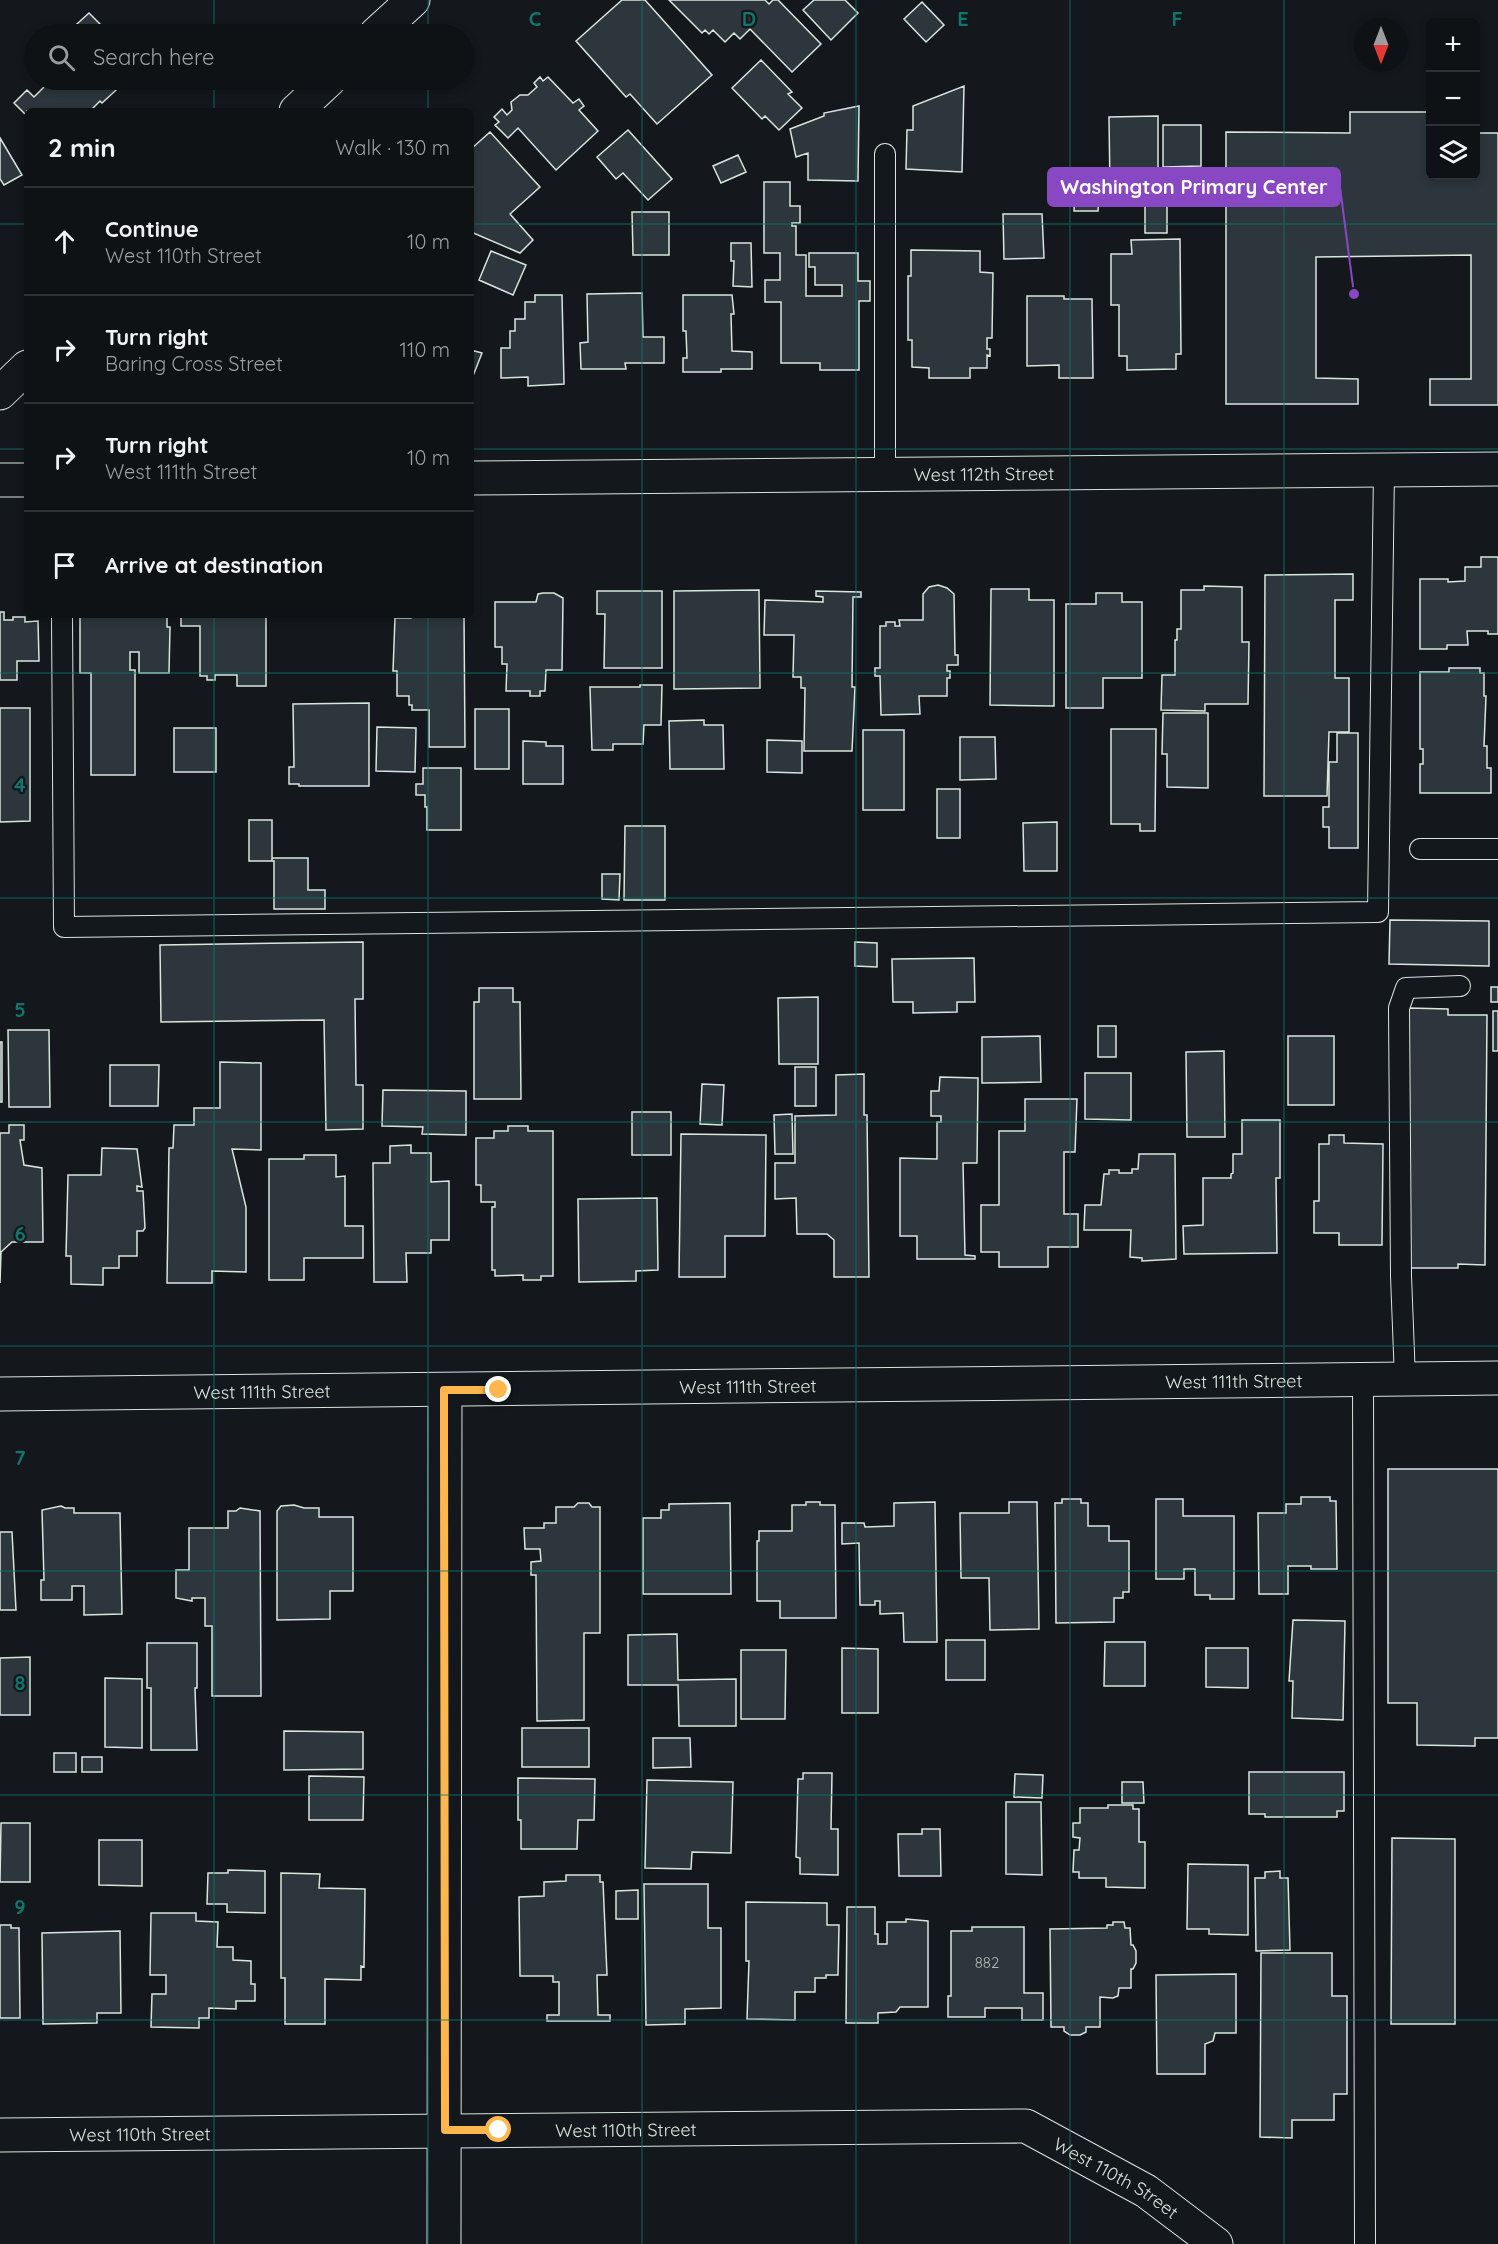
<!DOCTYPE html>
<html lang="en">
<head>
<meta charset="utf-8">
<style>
	body { margin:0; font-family:Quicksand,sans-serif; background:#1d2022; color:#f1f3f6 }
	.controls { position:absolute; right:18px; top:18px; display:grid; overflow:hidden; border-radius:9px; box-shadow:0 3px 9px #0003 }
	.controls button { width:54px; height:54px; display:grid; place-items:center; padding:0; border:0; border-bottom:2px solid #2f3234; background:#0f1215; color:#f1f3f6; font:30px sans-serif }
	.compass { position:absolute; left:1354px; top:18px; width:54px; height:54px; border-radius:50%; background:#0f1215; box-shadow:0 3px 9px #0003; rotate:180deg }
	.stop { position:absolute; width:18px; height:18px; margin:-14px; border:4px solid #ffb74d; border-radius:50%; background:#fff }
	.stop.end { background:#ffb74d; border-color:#fff; box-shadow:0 2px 6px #0008 }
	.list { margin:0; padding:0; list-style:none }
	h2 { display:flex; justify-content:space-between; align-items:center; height:78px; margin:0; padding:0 24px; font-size:26px }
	h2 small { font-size:20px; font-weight:400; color:#9b9ea0 }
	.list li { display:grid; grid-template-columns:39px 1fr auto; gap:18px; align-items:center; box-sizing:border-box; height:108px; padding:0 24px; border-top:2px solid #2f3234 }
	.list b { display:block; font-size:22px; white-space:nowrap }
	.list p { margin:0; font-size:20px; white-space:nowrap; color:#9b9ea0 }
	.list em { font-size:20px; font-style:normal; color:#9b9ea0 }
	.icon { flex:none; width:33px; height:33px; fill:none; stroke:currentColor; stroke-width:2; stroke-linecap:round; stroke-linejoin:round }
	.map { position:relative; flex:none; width:1498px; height:2244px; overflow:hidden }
	.search { position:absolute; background:#0f1215; box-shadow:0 3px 9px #0003; left:24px; top:24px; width:450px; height:66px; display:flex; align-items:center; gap:15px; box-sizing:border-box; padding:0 21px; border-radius:33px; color:#9b9ea0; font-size:22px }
	.panel { position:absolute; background:#0f1215; box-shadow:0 3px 9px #0003; left:24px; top:108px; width:450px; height:510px; border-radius:9px }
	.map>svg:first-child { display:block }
</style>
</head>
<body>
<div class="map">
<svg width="1498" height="2244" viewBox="0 0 1498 2244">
	<rect width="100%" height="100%" fill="#14181c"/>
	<!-- building -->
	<path fill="#2c363c" stroke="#d8e6dc" stroke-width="1.5" d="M622 0H645L712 75 657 124 630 94 626 97 576 41Z
		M669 0H765L769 4 773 0H778L821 44 792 72 750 29 740 39 734 33 725 42 713 30 709 34 705 30 702 33Z
		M814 0H845L858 13 831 40 803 10Z
		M922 2 944 25 926 42 904 19Z
		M89 13 109 33 113 30 117 34H66Z
		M761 60 792 92 788 94 802 108 779 130 765 116 762 119 732 88Z
		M540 77 543 81 548 77 573 103 579 99 584 106 579 110 598 131 556 170 518 128 508 138 495 125 499 122 494 117 502 109 507 115 512 110 511 102 520 95H528L537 87 534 83Z
		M51 80H127L102 103 100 101 90 111H27V116L14 103 27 90 34 97Z
		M964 86 962 172 906 169 907 130H913V106Z
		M859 106 858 181 808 180V153L796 157 790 129 824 116V113Z
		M1350 112H1430V176H1476V133H1498V405H1430V379H1471V255L1316 257V378L1358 379V404H1226V132L1350 133Z
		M1158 116V188H1110L1109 117Z
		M1163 125H1201V166L1163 167Z
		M628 130 672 179 648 200 623 173 616 179 597 157Z
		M490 132 540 187 510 214 533 240 520 253 471 232V149Z
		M0 138 22 175 4 185 0 179Z
		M738 155 746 172 721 183 713 166Z
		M1075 176 1100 177 1098 211H1074Z
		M764 182H790V206H800V223H792V226H796V255H806V296H842V285H815V267H809V253H858V281H870V301H859V370H820V363H781V302H765V280H780V253H764Z
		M1145 196H1167V233H1145Z
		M632 212H669V255H633Z
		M1003 214H1042L1044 258 1004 259Z
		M1180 239 1181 354H1176V369L1127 370V356H1119V305H1111V254H1132L1131 240Z
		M731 243H751L752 287 733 286 734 261H731Z
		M911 250 980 251V272L993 273 992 338H987V349H990V356L987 355V368H970V378H929V368L912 367V340H908V276H911Z
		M491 251 526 265 513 295 479 280Z
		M642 293 643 337H664V363H625L626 369H581L580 343 588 342 587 294Z
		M535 295H562L564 384 528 386V377L501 378V348H510V331H515V319H525V302H535Z
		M683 295H732L734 314H731L732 351 752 352V369H721V372H683V358H687L686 331H683Z
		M1027 296H1064V299H1092L1093 378H1059V365L1027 366Z
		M471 350 482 353 471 381Z
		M1481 557H1498V634H1488V631H1467L1468 645H1447V649H1420V579H1448V582L1465 581V567H1481Z
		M1353 574V600H1335V678H1349V732H1329L1327 796H1264L1265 575Z
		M938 585 947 588 954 594 955 655H958V665H947V671H950V678H947V696H919L920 714 881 715 880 676H875V668H880V626H886V622H895V626H900L899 620H923V594L929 587Z
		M1204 586 1242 587V642H1249L1248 704H1205V711L1161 710 1162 675H1175V640H1177V629H1181V590H1204Z
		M991 589H1029V600H1054V706L990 705Z
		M759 590 760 688 674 689V591Z
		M597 591H662V668H604L605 614H597Z
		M816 591 861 592V597H853L852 687H855L852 751H804L805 688H801V677H793L794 635H764L765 600 823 602V597L816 596Z
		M543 593H554L563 598 562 670H546L545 691H540V696H530V691H506L507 664H502V647H495V602H536L538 594Z
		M1096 593H1122V602H1142V678H1103V708H1066V604H1096Z
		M0 612H4V620H13V617H25V622L38 621 39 661H17V680H0Z
		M80 615H167V627H170L169 673H139V652H130V670H135V775H91V673H80Z
		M181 615H266V686H237V675H215V680H207V676H200V626H181Z
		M411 615H464L465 747H429V710H412V705H409V696H397V671H393L395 618H411Z
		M1449 668H1480V673H1484V696H1486L1484 746H1487V768H1491V793H1420V764H1423V749H1420V672H1449Z
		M640 685H662L661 725H644L643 744H613V750H592L590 687H640Z
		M369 703V786H299V784H289V767H294L293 704Z
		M0 708H30V821L0 822Z
		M475 709H509V769H475Z
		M1163 713H1208V788L1167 787V754H1162Z
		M704 720V725H723L724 769H670L669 721Z
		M377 727 416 728 415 772 376 771Z
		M174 728H216V772H174Z
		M1111 729H1156L1155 831H1140V824H1111Z
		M863 730H904V810H863Z
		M1337 733H1358V848H1329V827H1323V807H1329V762H1337Z
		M960 737H995L996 779 960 780Z
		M767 740 802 741V773L767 772Z
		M523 741 546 742V746H563V784H523Z
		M423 768H461V830H427V807H425V795H416V784H423Z
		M937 789H960V838H937Z
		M249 820H272V861H249Z
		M1057 822V871H1024L1023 823Z
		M625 826H665V900H624Z
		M272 858H308V890H325V909H274V861H272Z
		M602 874H620L619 900 602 899Z
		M1390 920 1489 921V966L1389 964Z
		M363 942V999H355L356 1085H363V1129L326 1130 324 1020 161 1022 160 945Z
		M855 942 877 943V967L855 966Z
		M974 958 975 1002H957V1012L913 1013V1002H893L892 959Z
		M1491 987H1498V1002H1491Z
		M479 988H513V1002H520L521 1099H474V1002H479Z
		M818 997V1064H779L778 998Z
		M1409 1008 1448 1009V1015H1487L1485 1265 1458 1264V1268H1409L1406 1016H1409Z
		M1493 1011H1498V1051H1493Z
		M1098 1026H1116V1057H1098Z
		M8 1030H49L50 1107H9Z
		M1040 1036 1041 1082 982 1083V1037Z
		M1288 1036H1334V1105H1288Z
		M0 1042H2V1102H0Z
		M1224 1051 1225 1137H1187L1186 1052Z
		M220 1062 261 1063V1150L232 1149 246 1207V1272L212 1271V1283H167L169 1148H173L174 1125H194V1108H220Z
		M110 1065H159L158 1106H110Z
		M795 1067H816V1106H795Z
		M1085 1073H1131V1120L1085 1119Z
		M864 1074V1115H867L869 1277H834V1240L827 1234H797L796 1198 775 1199V1163H795V1116L836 1115V1075Z
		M940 1077 978 1078 977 1163H963L965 1255 975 1256V1259H917V1236H900V1158L937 1159V1122H941V1116H931V1091H939Z
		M702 1084 724 1085 722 1125 700 1124Z
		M383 1090 466 1091V1135L422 1134 423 1127 382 1126Z
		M1025 1099H1077L1075 1152H1064V1214H1078V1247H1048V1267H999V1252H981V1205H999V1131H1025Z
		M632 1112H671V1155H632Z
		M792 1114 793 1154H775L774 1115Z
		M1242 1120H1280V1178H1276L1277 1253 1184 1254 1183 1226 1203 1225V1178H1231V1174L1233 1173V1154H1242Z
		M9 1125H24V1140H20L24 1165 42 1168 43 1242H12L1 1252 0 1283V1133H9Z
		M508 1126H528V1131H553V1276H541V1280H523V1275L495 1276V1270H492V1207H495V1202H481V1185H476V1138H494V1131H508Z
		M681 1134 766 1135 765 1236H725V1277H679Z
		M1329 1135H1344V1143L1383 1144 1382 1245H1339V1233H1314V1201H1319V1144H1329Z
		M411 1145V1153H431V1182L449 1181V1240H431V1253H406L407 1282H374L373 1163H390V1146Z
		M102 1148 137 1149 142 1187 137 1186V1191H143L145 1228 143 1231H137V1256H119V1268H103V1285L71 1284V1256H66L68 1175H101Z
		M1139 1154H1175L1176 1259 1142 1261V1258L1130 1257 1131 1230H1084L1085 1205H1101L1104 1174H1109V1170H1119V1173H1132V1169H1138Z
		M304 1155H336V1177L345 1176V1226H363V1258H304V1280H269V1159H304Z
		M657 1198 658 1270 636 1271V1281L579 1282 578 1199Z
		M1388 1469H1498V1738H1475V1746L1417 1745V1703H1388Z
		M1301 1497H1330V1501H1336L1337 1569H1311V1566H1288V1594H1259L1258 1513H1286V1504H1301Z
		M1062 1499H1081V1503H1088V1526H1109V1541H1129V1592H1123V1598H1114V1622L1056 1623 1055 1503H1062Z
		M1156 1499H1183V1516H1234V1599H1210V1595H1195V1569H1184V1579H1156Z
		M806 1502H820V1505H835L836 1618H780V1601H757V1541H759V1531H792V1505H806Z
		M935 1502 937 1642H904L903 1613 880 1614V1601H875V1605H860L859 1543 842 1544V1523H864L865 1527 894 1526V1503Z
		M1009 1502H1037L1039 1629 990 1630 989 1578H961L960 1513H1009Z
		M578 1503H589L592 1507H600V1633H584V1720L537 1721 536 1575H531V1562L541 1561 540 1549H525L524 1528H544V1523H556V1507H574Z
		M730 1503 731 1594H643V1518H661V1510H669V1504Z
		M294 1505 304 1508H319V1517H353V1591H330V1619L277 1620V1511L281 1506Z
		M61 1506 65 1508H74V1513H120L122 1614 84 1615V1586H72V1600H41V1580H44L42 1510Z
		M240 1508 260 1511 261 1696H212V1626H205V1598H192V1601L176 1598V1570H189V1528H228V1511H236Z
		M0 1532H12L16 1610H0Z
		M1293 1620 1345 1621 1343 1720 1292 1718 1293 1681H1289Z
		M677 1634 678 1680 736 1679V1726H679L678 1685H628V1635Z
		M946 1640H985V1680H946Z
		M1105 1642H1145V1686H1104Z
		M147 1643H197V1688H195L197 1750H151V1688H147Z
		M842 1648 878 1649V1713H842Z
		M1206 1648H1248V1688L1206 1687Z
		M741 1650H786L785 1719H741Z
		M30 1657V1715H0V1658Z
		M105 1678 142 1679V1748L105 1747Z
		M522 1728H589V1767H522Z
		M284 1731 363 1732V1769L284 1770Z
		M653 1738H690L691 1767 653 1768Z
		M54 1753H76V1772H54Z
		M82 1757H102V1772H82Z
		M1249 1772H1344V1811H1337V1817H1265V1814H1249Z
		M803 1773H832L831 1829H838V1875L800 1874V1858L796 1857 798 1779H803Z
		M1015 1774 1043 1775 1042 1798 1014 1797Z
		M309 1776 364 1777 363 1820H309Z
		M518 1778 595 1779 594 1820H578L577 1849H521V1820H518Z
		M647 1780 733 1782 731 1853 692 1852 691 1869 645 1868Z
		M1122 1782H1143L1144 1803H1122Z
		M1006 1802H1041L1042 1875 1006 1874Z
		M1108 1805H1133V1809H1139V1842H1145V1888L1106 1887V1878H1079V1872H1073L1074 1850H1079L1080 1838 1073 1837V1823H1080V1808H1108Z
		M1 1823H30V1882H0Z
		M922 1829H940L941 1876H899L898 1834H922Z
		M1392 1838 1455 1839V2024H1391Z
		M99 1840H142V1886L99 1885Z
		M1188 1864 1248 1865V1935L1209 1934V1929H1187Z
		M228 1870 265 1871V1913L227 1912V1904H207L208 1873H228Z
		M1280 1871V1878H1288L1290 1950 1256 1951 1255 1878H1265V1872Z
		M281 1873 320 1874 319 1888 365 1889 364 1967 361 1966V1980L325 1979V2024H285V1978H281Z
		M566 1875H600V1882H603L607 1975H597L598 2015H610V2021H547V2015H559V1982H553V1976H520L519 1897 544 1896V1882L566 1881Z
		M644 1884H708V1928H721V2008L685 2009V2024L646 2025Z
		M638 1890V1919H616V1891Z
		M746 1902 827 1903V1925H839L838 1975H826V1978H815V1992H795V2020L747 2019 749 1961H746Z
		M847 1907H875V1934H878V1944H887V1922H906V1919L928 1921V2007H900L896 2012 878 2013V2023H846Z
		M151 1913H196V1921L218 1922 217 1947H233V1960L251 1961V1984H255V2001H236V2009L209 2008V2018H199V2028L151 2027 152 1994H166V1975H150Z
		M1113 1922H1124L1125 1928H1130L1131 1945H1133L1136 1951V1963L1133 1969H1131V1988H1119L1118 1996 1113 1998 1100 1997V2027H1086V2032L1080 2035H1070L1064 2031V2027H1051L1050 1929 1107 1928V1925H1113Z
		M0 1925H11V1928H19L20 2018H0Z
		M972 1927H1024V1993H1043V2020H1022V2008H985V2017H948V1996H951V1931H972Z
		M120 1931 121 2013H97V2023L43 2024 42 1933Z
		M1261 1953H1332V1996H1347V2094H1334V2120H1292V2138L1260 2137Z
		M1236 1974V2033H1215L1213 2041 1205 2044V2074H1157L1156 1975Z"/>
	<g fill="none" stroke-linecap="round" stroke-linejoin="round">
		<!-- lane casing -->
		<g stroke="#d8e6dc" stroke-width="22">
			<path id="lane" d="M885 154V475
				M62 615 64 927 1378 912 1384 470
				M1420 849H1498
				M1363 1379 1365 2244
				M1405 1379 1401 1276 1399 1008 1406 988 1460 986"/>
		</g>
		<!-- street casing -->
		<g stroke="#d8e6dc" stroke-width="35">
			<g id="street">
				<path id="s1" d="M0 1394 1498 1378"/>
				<path id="s2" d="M0 2135 1026 2126 1146 2191 1216 2244"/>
				<path d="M444 2244 445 1391"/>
			</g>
		</g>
		<!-- secondary casing -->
		<g stroke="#d8e6dc" stroke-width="35">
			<g id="secondary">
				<path d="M376 34 413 0"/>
				<path d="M296 111 329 80"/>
				<path d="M0 393 27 367"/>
				<path id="s3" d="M471 478 1498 469"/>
				<path d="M0 480H27"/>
			</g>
		</g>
		<!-- lane -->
		<use href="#lane" stroke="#14181c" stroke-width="20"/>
		<!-- street -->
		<use href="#street" stroke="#14181c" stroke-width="33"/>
		<!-- secondary -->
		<use href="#secondary" stroke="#14181c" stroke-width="33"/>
	</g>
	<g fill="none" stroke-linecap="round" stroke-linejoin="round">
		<!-- route -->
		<path stroke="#ffb74d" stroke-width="8" d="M499 2130H445L444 1443V1390H499"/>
	</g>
	<!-- grid -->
	<path fill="none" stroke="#0f766e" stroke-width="1.5" stroke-opacity="0.55" d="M214 0V34M428 0V34M642 0V2244M856 0V2244M1070 0V2244M1284 0V2244M214 80V111M428 80V111M0 224H27M471 224H1498M0 449H27M471 449H1498M214 615V2244M428 615V2244M0 673H1498M0 898H1498M0 1122H1498M0 1346H1498M0 1571H1498M0 1795H1498M0 2020H1498"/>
	<g text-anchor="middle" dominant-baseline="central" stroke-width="4.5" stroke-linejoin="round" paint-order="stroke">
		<!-- number labels -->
		<g font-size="15" fill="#adbab4">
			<text x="987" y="1962">882</text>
		</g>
		<!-- street labels -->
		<g font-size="18" fill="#d8e6dc" stroke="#14181c">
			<text stroke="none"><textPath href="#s3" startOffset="513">West 112th Street</textPath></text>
			<text stroke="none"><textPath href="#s1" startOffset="1234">West 111th Street</textPath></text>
			<text stroke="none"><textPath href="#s1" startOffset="748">West 111th Street</textPath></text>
			<text stroke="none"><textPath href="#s1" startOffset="262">West 111th Street</textPath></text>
			<text stroke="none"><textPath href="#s2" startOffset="626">West 110th Street</textPath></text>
			<text stroke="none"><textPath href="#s2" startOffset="140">West 110th Street</textPath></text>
			<text stroke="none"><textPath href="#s2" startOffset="1130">West 110th Street</textPath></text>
		</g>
	</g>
	<g font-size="20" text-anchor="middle" font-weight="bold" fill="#0f766e" stroke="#14181c" stroke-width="4.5" stroke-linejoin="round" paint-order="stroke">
		<text x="535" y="26">C</text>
		<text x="749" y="26">D</text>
		<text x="963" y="26">E</text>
		<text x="1177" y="26">F</text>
		<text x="20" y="792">4</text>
		<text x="20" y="1017">5</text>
		<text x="20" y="1241">6</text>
		<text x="20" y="1465">7</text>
		<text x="20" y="1690">8</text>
		<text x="20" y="1914">9</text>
	</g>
	<!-- callouts -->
	<path fill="none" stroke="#8948c3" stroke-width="2" d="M1354 294L1340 187"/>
	<circle fill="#8948c3" stroke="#14181c" stroke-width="2" cx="1354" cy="294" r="6"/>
	<rect fill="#8948c3" stroke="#8948c3" stroke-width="2" x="1048" y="168" width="292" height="38" rx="6"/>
	<g font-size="20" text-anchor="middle" font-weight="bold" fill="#fff">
		<text x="1194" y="194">Washington Primary Center</text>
	</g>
</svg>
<div class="controls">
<button>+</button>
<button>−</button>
<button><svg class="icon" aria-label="layers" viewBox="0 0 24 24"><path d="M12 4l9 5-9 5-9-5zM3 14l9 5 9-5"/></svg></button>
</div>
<svg class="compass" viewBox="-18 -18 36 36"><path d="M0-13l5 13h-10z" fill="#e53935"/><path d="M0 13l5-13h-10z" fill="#9b9ea0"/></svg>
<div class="stop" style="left:499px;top:2130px"></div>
<div class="stop end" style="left:499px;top:1390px"></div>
<div class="search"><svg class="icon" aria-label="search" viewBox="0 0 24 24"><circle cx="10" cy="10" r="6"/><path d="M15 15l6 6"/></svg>Search here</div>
<section class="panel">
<h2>2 min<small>Walk · 130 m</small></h2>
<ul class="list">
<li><svg class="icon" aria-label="ahead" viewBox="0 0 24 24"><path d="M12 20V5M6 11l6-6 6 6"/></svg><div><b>Continue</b><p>West 110th Street</p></div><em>10 m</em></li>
<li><svg class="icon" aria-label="right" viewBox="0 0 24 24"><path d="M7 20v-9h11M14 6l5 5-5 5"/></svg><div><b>Turn right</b><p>Baring Cross Street</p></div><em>110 m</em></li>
<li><svg class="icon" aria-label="right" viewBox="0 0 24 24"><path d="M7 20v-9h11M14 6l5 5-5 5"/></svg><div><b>Turn right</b><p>West 111th Street</p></div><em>10 m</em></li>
<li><svg class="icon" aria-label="arrive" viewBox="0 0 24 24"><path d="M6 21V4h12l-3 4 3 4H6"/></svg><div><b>Arrive at destination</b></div></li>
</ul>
</section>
</div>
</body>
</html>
